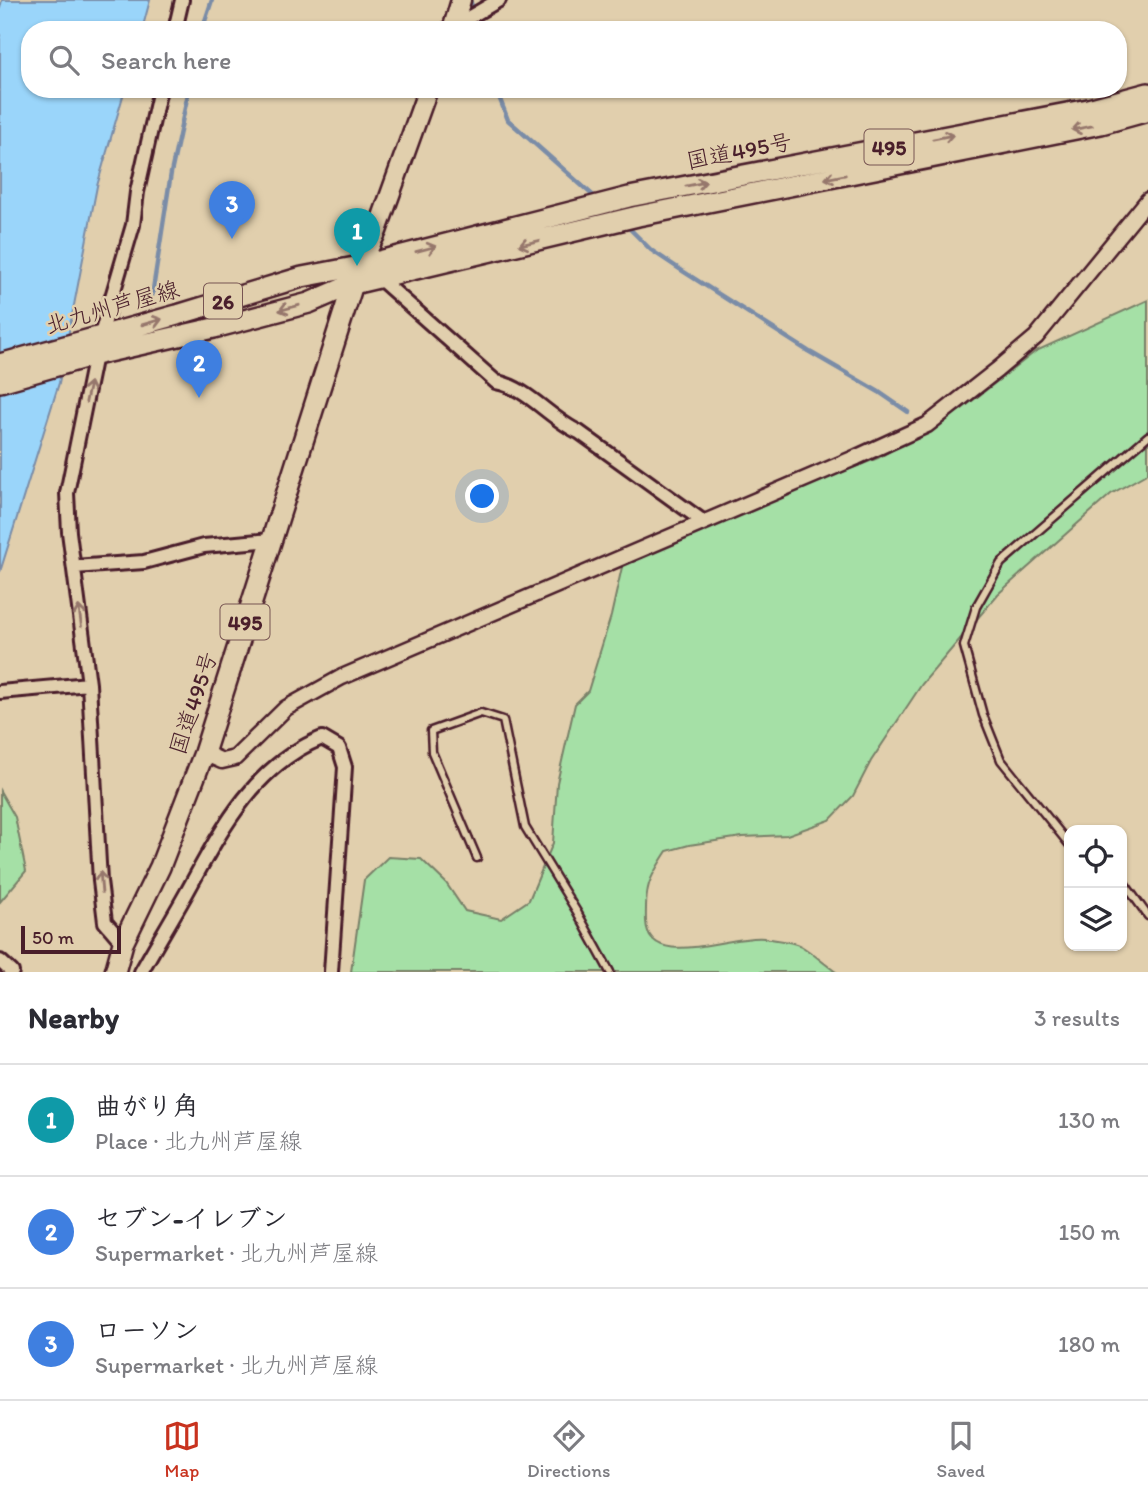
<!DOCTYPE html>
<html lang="en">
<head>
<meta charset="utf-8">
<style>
	body { margin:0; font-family:Itim,"Klee One",sans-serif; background:#f7f7f7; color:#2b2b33 }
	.controls { position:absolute; right:21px; bottom:21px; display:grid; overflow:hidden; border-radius:14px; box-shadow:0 2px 5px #0004 }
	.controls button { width:63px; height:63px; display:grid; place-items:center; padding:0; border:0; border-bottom:2px solid #e1e1e2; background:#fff; color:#2b2b33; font:35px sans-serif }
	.scale { position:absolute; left:21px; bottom:18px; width:100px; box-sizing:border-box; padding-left:7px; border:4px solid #4a1f2b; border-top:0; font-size:19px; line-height:24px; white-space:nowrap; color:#4a1f2b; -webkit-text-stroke:5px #e1cfad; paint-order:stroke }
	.you { position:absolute; left:483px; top:497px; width:24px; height:24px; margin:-18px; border:5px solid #fff; border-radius:50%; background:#1a73e8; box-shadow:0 0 0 10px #1a73e833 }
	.badge { display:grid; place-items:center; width:46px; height:46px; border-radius:50%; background:#c8321e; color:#fff; font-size:23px; font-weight:700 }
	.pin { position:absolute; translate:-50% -58px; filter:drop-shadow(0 2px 4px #0008) }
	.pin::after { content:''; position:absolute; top:37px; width:24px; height:21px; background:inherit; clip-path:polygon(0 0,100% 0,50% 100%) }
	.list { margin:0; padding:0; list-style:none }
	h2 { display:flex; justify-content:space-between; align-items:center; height:91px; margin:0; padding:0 28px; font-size:30px }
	h2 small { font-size:23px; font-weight:400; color:#7c7c81 }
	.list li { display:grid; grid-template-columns:46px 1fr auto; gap:21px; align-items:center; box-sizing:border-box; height:112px; padding:0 28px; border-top:2px solid #e1e1e2 }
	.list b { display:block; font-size:26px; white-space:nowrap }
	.list p { margin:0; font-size:23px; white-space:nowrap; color:#7c7c81 }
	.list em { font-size:23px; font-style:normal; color:#7c7c81 }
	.icon { flex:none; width:38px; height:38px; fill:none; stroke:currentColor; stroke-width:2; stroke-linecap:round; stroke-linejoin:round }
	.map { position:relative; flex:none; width:1148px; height:972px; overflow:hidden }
	.search { position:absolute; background:#fff; box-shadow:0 2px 5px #0004; left:21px; right:21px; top:21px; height:77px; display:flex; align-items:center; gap:18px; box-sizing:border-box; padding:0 24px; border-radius:28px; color:#7c7c81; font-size:26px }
	.sheet { height:427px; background:#fff }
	nav { display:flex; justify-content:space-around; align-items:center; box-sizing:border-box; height:98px; border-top:2px solid #e1e1e2; background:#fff; font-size:19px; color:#7c7c81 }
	nav a { display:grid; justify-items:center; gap:4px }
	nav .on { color:#c8321e }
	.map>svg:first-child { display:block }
</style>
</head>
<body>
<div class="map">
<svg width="1148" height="972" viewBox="0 0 1148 972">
	<rect width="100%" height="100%" fill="#e1cfad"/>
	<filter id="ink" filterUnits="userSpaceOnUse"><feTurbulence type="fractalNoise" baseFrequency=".0143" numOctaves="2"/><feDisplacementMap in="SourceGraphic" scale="14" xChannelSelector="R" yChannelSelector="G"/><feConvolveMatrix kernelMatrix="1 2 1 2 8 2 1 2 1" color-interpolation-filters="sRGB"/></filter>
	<g filter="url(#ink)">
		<!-- green -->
		<path fill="#a5e0a6" stroke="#788068" stroke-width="2" d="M1148 300V473L1111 494 998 594 922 684 871 761 853 796 830 820 787 835 742 837 689 845 667 851C648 880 645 887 646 921 648 972 732 934 764 938 775 940 792 941 801 946 810 951 826 965 836 972H351L364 880 388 857 421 859 446 883 465 911 501 919 529 900 553 843 557 783 575 704 588 691 611 616 622 567 633 553 878 458 962 409 1036 351Z
			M0 791 15 817 26 871 0 902Z"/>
		<!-- water -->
		<path fill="#9ad5fa" stroke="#7a8ca7" stroke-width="2" d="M2 0H150L142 30H30V89H125L97 186 59 383 0 572V8Z"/>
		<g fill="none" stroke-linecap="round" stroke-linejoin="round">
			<!-- stream -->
			<path stroke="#7a8ca7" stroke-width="4.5" d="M470 0 480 30
				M202 30 212 0
				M496 89 508 120 597 199
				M627 226 651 250 681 270 808 351 879 392 908 412
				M152 296 171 173 189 89"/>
			<!-- service casing -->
			<g stroke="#4a1f2b" stroke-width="11">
				<path id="service" d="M1069 844 1001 760 983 715 964 646 976 607 1001 563 1148 436
					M477 858 432 752 431 731 481 713 503 720 525 827 577 912 610 972
					M1122 880 1148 916"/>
			</g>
			<!-- minor casing -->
			<g stroke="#4a1f2b" stroke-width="18">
				<path id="minor" d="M451 28 499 0
					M175 30 182 0
					M379 278 496 382C527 387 550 419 579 432L704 522
					M74 567 144 562 204 546 271 540
					M0 692 89 684
					M123 943 105 922 100 881 89 684 69 532 67 493 95 355 133 225 137 192 160 89
					M0 961 12 972
					M141 972C156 945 172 919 187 892 220 832 254 765 322 738L339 748 345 767 331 972"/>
			</g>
			<!-- tertiary casing -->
			<g stroke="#4a1f2b" stroke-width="19">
				<path id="tertiary" d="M204 753 222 761 235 758 286 708 342 677 857 457 927 425 997 370 1036 337 1148 200"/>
			</g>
			<!-- secondary casing -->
			<g stroke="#4a1f2b" stroke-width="23">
				<path id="secondary" d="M452 30 461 0
					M360 266 377 231 428 89"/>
			</g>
			<!-- primary casing -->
			<g stroke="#4a1f2b" stroke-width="24">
				<path id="primary" d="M0 364 177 315 302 277 360 266
					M0 382 95 355 214 328 309 303 353 284"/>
			</g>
			<!-- trunk casing -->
			<g stroke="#4a1f2b" stroke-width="24">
				<path id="trunk" d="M353 284 638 216 1101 124 1148 111
					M115 972 123 943 160 867 204 753 353 284 360 266 629 197 1088 109 1148 93"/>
			</g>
			<!-- service -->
			<use href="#service" stroke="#e1cfad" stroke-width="6"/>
			<!-- minor -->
			<use href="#minor" stroke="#e1cfad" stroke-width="12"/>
			<!-- tertiary -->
			<use href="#tertiary" stroke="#e1cfad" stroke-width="14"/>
			<!-- secondary -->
			<use href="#secondary" stroke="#e1cfad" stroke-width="18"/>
			<!-- primary -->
			<use href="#primary" stroke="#e1cfad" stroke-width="19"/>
			<!-- trunk -->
			<use href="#trunk" stroke="#e1cfad" stroke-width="19"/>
		</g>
		<!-- one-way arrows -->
		<defs><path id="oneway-shaft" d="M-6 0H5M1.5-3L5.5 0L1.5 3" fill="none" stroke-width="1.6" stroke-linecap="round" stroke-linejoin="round" transform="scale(1.75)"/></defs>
		<g stroke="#96776c">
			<use href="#oneway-shaft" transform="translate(1082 128) rotate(169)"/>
			<use href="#oneway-shaft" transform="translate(943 137) rotate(-11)"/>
			<use href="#oneway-shaft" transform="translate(835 177) rotate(169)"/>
			<use href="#oneway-shaft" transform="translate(696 184) rotate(-11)"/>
			<use href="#oneway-shaft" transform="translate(529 243) rotate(167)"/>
			<use href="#oneway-shaft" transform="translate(426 249) rotate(-15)"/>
			<use href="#oneway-shaft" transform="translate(289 308) rotate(165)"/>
			<use href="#oneway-shaft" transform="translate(152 322) rotate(-16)"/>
			<use href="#oneway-shaft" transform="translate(88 392) rotate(-78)"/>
			<use href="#oneway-shaft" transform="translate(80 616) rotate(-98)"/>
			<use href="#oneway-shaft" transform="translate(101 882) rotate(-95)"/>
		</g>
	</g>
	<g text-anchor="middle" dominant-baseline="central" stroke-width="5" stroke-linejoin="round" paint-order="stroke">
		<!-- shield labels -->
		<g fill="#e1cfad" stroke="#775452" stroke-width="2">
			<rect x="864.5" y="129.5" width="49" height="35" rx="5"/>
			<rect x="204" y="283.5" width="38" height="35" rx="5"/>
			<rect x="220.5" y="604.5" width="49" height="35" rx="5"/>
		</g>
		<g font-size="21" font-weight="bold" fill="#4a1f2b">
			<text x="889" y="147">495</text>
			<text x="223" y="301">26</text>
			<text x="245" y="622">495</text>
		</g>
		<!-- street labels -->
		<g font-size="23" fill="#4a1f2b" stroke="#e1cfad">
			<text transform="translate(739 151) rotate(-11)">国道495号</text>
			<text transform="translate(112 307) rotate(-16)">北九州芦屋線</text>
			<text transform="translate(193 703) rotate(-72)">国道495号</text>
		</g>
	</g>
</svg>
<div class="controls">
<button><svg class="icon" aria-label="locate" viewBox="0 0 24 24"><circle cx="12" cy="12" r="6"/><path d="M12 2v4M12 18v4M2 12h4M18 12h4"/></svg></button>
<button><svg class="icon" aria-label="layers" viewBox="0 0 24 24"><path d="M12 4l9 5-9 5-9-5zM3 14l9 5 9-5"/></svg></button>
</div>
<div class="scale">50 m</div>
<div class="you"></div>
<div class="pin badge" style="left:357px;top:266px;background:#0f9aa8">1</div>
<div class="pin badge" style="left:199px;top:398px;background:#3f7fe0">2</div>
<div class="pin badge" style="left:232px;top:239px;background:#3f7fe0">3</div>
<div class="search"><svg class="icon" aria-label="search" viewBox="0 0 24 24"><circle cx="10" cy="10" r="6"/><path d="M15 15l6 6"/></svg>Search here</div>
</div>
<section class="sheet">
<h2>Nearby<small>3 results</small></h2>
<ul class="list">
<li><span class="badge" style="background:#0f9aa8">1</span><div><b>曲がり角</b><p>Place · 北九州芦屋線</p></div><em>130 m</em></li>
<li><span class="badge" style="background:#3f7fe0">2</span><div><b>セブン-イレブン</b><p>Supermarket · 北九州芦屋線</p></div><em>150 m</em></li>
<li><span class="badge" style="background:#3f7fe0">3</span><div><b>ローソン</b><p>Supermarket · 北九州芦屋線</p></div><em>180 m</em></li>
</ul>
</section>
<nav>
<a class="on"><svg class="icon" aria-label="map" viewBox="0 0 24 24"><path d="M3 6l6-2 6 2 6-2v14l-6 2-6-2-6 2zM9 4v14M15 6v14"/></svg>Map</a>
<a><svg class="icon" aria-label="directions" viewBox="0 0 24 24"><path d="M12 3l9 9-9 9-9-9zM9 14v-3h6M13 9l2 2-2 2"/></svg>Directions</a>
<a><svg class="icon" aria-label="saved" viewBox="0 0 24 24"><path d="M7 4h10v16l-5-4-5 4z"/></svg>Saved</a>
</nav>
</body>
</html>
